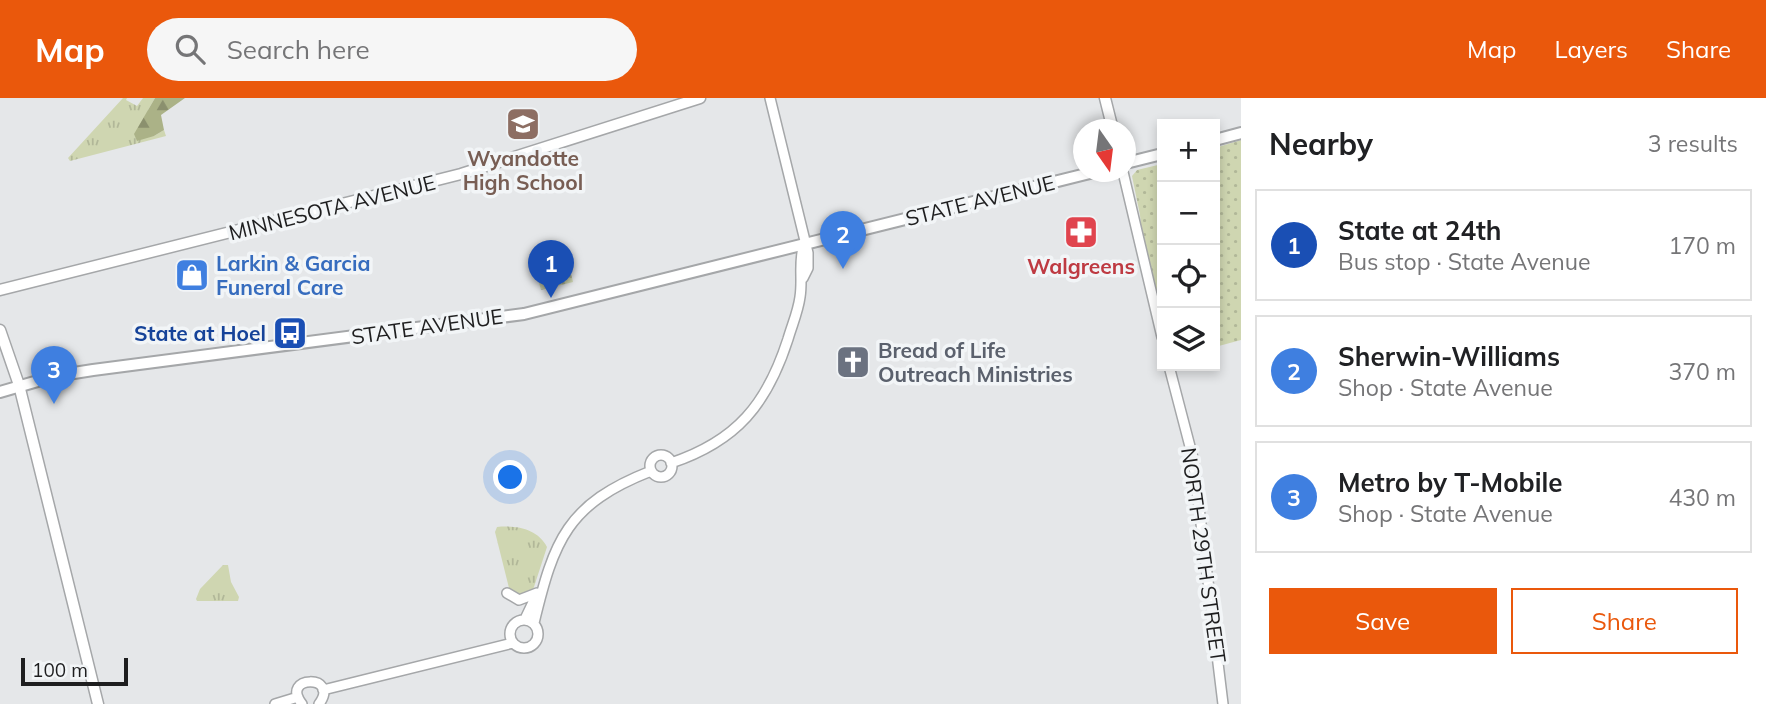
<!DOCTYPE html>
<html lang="en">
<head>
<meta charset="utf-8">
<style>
	body { margin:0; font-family:Mulish,sans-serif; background:#f6f6f6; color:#202124 }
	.controls { position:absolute; right:21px; top:21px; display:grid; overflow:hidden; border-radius:0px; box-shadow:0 4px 10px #0003 }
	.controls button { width:63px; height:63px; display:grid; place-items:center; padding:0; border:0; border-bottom:2px solid #e0e0e0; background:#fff; color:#202124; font:35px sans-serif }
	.compass { position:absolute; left:1073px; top:21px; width:63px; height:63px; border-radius:50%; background:#fff; box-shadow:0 4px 10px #0003; rotate:166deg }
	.scale { position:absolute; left:21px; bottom:18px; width:107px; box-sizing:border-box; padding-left:7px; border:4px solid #1e1e1f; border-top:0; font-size:19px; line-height:24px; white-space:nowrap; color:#1e1e1f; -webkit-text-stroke:5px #f2f5f7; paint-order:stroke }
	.you { position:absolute; left:511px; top:380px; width:24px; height:24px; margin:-18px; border:5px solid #fff; border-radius:50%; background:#1a73e8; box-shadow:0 0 0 10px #1a73e833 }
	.badge { display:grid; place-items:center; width:46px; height:46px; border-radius:50%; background:#ea580c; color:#fff; font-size:23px; font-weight:700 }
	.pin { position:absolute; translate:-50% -58px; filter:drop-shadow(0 2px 4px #0008) }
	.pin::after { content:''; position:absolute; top:37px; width:24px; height:21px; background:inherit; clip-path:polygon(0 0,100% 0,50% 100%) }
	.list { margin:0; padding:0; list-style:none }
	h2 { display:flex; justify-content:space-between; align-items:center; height:91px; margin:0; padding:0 28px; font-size:30px }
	h2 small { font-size:23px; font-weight:400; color:#757577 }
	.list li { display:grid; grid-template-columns:46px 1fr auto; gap:21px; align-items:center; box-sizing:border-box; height:112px; margin:0 14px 14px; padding:0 14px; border:2px solid #e0e0e0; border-radius:0px }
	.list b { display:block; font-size:26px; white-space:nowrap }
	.list p { margin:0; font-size:23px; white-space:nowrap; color:#757577 }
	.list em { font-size:23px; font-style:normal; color:#757577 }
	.actions { display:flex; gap:14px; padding:21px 28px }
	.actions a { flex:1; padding:16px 0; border:2px solid #ea580c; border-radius:0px; text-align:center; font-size:24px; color:#ea580c }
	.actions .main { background:#ea580c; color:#fff }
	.icon { flex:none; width:38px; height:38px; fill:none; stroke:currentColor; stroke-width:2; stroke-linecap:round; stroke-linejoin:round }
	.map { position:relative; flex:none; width:1241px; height:606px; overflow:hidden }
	header { display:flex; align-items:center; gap:42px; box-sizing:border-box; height:98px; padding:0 35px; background:#ea580c; color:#fff }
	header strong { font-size:33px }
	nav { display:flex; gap:38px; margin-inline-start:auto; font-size:24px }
	.search { width:490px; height:63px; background:#f6f6f6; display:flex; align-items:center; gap:18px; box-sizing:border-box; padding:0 24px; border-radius:38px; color:#757577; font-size:26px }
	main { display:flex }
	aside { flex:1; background:#fff }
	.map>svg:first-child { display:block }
</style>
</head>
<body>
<header>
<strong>Map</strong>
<div class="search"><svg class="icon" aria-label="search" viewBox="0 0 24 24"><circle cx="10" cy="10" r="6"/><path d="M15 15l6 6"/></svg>Search here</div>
<nav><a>Map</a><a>Layers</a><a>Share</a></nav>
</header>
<main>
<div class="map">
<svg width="1241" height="606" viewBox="0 0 1241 606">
	<defs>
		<pattern id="grass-tufts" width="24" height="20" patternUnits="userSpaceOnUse" patternTransform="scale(1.75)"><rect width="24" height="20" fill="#cfd6b1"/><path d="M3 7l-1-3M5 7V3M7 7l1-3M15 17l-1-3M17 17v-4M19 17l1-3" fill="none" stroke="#b1b798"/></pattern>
		<pattern id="forest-firs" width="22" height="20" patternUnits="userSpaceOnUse" patternTransform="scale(1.75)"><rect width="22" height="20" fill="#abb287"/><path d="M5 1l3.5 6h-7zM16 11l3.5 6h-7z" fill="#8b906e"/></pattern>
		<pattern id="park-dots" width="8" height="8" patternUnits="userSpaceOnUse" patternTransform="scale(1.75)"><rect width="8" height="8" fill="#cfd6b1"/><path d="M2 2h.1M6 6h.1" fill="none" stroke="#b1b798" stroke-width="1.8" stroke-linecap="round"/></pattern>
	</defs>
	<rect width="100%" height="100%" fill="#e5e7e9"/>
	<!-- grass -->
	<path fill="url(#grass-tufts)" d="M123 0H127L126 2 137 8 143 0H155L148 12 154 38 164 32 166 38 70 63 68 60Z
		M497 429C516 427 538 431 547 449L533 492 521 498 510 494 495 434Z
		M223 467H228L231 484 239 499 238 503H197L196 501 200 491Z"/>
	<!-- forest -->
	<path fill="url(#forest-firs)" d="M155 0H185L161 17 164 32 154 38 137 43 134 36Z"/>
	<!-- park -->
	<path fill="url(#park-dots)" d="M1241 42V242L1215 249V50Z
		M1162 66V222L1142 139 1140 117 1132 78 1137 72Z
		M565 148 573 184 541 192C534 166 534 164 559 156L561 150Z"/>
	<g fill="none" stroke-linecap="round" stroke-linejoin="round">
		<!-- tertiary casing -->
		<g stroke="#a5a7a9" stroke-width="12">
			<path id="tertiary" d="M770 0 808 155V170L803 180
				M1123 74 1162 239
				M1169 268 1193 360 1223 606
				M650 368a11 11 0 1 1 22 0a11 11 0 1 1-22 0Z
				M671 365C737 343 767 306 788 241 792 227 798 214 800 199 803 181 798 163 804 146
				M507 495 519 502 537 495
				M525 521 536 498
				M510 536a14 14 0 1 1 28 0a14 14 0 1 1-28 0Z
				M534 525C554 442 567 406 651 373
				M323 592 513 545
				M275 606 298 599
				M302 606C279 577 341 576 319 606"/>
		</g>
		<!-- secondary casing -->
		<g stroke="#a5a7a9" stroke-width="13">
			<path id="secondary" d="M1105 0 1113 32
				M0 192 461 76 700 0
				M0 232 19 287 98 606"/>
		</g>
		<!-- primary casing -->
		<g stroke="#a5a7a9" stroke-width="14">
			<path id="primary" d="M1215 42 1241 35
				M1126 65 1162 56
				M0 294 55 278 93 272 524 216 1094 74"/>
		</g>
		<!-- tertiary -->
		<use href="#tertiary" stroke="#fff" stroke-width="9"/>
		<!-- secondary -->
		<use href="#secondary" stroke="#fff" stroke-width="10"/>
		<!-- primary -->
		<use href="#primary" stroke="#fff" stroke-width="10"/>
	</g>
	<!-- icons -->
	<defs>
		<g id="school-square" transform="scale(1.75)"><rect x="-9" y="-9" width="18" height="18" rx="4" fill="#8d6e63" stroke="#f2f5f7"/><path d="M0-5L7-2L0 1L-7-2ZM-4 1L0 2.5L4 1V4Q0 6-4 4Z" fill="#fff"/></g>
		<g id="pharmacy-square" transform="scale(1.75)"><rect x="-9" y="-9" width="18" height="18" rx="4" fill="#e0444e" stroke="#f2f5f7"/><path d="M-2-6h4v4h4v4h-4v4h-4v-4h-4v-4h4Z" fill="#fff"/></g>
		<g id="shop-square" transform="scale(1.75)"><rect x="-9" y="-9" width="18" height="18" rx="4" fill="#3f7fe0" stroke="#f2f5f7"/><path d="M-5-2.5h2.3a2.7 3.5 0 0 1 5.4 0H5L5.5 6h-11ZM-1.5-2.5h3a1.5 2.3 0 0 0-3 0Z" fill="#fff"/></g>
		<g id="bus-square" transform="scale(1.75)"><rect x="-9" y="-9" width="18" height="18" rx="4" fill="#1a4fb4" stroke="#f2f5f7"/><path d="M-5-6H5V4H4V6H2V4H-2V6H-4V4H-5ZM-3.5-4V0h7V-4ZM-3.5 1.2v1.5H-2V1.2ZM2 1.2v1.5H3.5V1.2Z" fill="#fff"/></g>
		<g id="church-square" transform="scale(1.75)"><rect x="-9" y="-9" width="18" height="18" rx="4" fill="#6b7280" stroke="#f2f5f7"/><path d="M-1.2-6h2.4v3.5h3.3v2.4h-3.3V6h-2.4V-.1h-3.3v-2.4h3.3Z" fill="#fff"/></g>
	</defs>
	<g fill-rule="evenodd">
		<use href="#school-square" x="523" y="26"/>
		<use href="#pharmacy-square" x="1081" y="134"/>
		<use href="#shop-square" x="192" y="177"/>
		<use href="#bus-square" x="290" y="235"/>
		<use href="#church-square" x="853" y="264"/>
	</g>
	<g text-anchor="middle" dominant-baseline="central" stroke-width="7" stroke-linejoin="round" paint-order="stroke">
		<!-- education labels -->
		<g font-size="21" font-weight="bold" fill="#785e54" stroke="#f2f5f7">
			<text x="523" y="60">Wyandotte<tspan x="523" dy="24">High School</tspan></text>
		</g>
		<!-- street labels -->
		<g font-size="21" fill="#1e1e1f" stroke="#f2f5f7">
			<text transform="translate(980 102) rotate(-14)">STATE AVENUE</text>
			<text transform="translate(332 109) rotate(-14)">MINNESOTA AVENUE</text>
			<text transform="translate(427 228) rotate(-8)">STATE AVENUE</text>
			<text transform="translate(1204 457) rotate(82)">NORTH 29TH STREET</text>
		</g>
		<!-- shop labels -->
		<g font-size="21" font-weight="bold" fill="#366cbe" stroke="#f2f5f7" text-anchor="start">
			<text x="216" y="165">Larkin &amp; Garcia<tspan x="216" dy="24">Funeral Care</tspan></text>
		</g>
		<!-- health labels -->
		<g font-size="21" font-weight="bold" fill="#be3a42" stroke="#f2f5f7">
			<text x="1081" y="168">Walgreens</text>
		</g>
		<!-- transit labels -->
		<g font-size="21" font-weight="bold" fill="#164399" stroke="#f2f5f7" text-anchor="end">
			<text x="266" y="235">State at Hoel</text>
		</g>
		<!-- worship labels -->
		<g font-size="21" font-weight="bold" fill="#5b616d" stroke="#f2f5f7" text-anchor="start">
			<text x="878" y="252">Bread of Life<tspan x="878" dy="24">Outreach Ministries</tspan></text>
		</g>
	</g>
</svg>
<div class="controls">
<button>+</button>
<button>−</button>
<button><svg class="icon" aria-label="locate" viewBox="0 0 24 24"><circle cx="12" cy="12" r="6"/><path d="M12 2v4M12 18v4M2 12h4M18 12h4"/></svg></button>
<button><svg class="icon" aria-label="layers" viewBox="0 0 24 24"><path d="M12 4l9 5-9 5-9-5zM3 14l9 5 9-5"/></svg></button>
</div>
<svg class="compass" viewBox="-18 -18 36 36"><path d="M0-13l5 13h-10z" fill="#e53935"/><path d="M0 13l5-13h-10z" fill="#757577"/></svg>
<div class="scale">100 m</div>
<div class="you"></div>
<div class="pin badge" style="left:551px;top:200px;background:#1a4fb4">1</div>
<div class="pin badge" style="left:843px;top:171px;background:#3f7fe0">2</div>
<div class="pin badge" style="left:54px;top:306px;background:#3f7fe0">3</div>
</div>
<aside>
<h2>Nearby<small>3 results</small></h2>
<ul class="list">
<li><span class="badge" style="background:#1a4fb4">1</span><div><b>State at 24th</b><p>Bus stop · State Avenue</p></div><em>170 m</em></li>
<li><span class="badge" style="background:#3f7fe0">2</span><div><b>Sherwin-Williams</b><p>Shop · State Avenue</p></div><em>370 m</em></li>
<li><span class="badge" style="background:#3f7fe0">3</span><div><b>Metro by T-Mobile</b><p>Shop · State Avenue</p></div><em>430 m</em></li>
</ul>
<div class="actions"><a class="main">Save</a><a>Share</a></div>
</aside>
</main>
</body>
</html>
